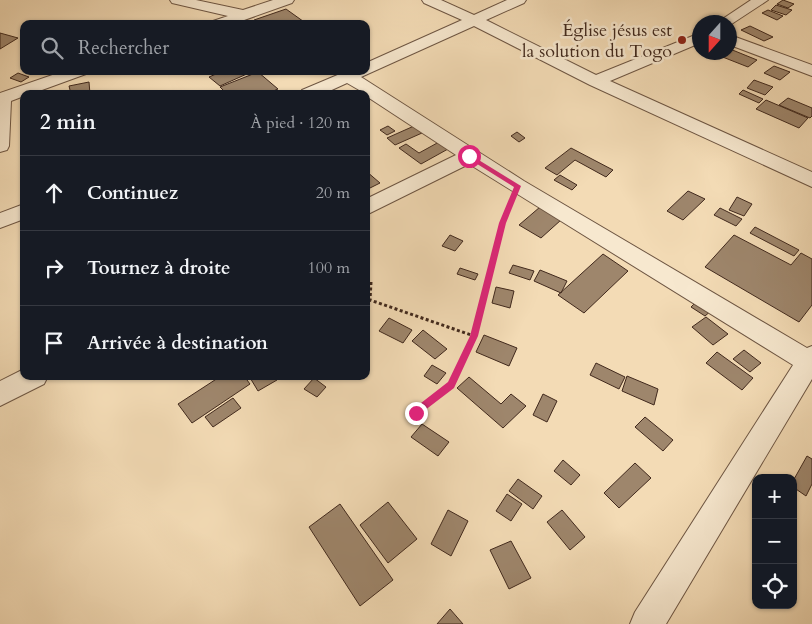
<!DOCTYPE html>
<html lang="fr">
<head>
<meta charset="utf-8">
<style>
	body { margin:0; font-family:Cardo,serif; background:#242831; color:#f1f3f6 }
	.controls { position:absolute; right:15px; bottom:15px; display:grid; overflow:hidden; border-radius:10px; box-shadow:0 1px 4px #0004 }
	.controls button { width:45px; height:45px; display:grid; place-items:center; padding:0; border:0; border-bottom:1px solid #363941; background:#171b24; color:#f1f3f6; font:25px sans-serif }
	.compass { position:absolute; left:692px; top:15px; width:45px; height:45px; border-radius:50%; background:#171b24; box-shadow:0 1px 4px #0004; rotate:201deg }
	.stop { position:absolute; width:15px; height:15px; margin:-11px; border:4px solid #db2777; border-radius:50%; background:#fff }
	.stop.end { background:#db2777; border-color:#fff; box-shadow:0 1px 5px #0008 }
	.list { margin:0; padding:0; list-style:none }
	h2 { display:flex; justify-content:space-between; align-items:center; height:65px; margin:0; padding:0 20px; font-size:21px }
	h2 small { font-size:16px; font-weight:400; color:#9ea1a6 }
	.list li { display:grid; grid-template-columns:32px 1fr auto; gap:15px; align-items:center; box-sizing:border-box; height:75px; padding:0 20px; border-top:1px solid #363941 }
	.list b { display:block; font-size:19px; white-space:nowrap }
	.list em { font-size:16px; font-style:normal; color:#9ea1a6 }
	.icon { flex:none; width:28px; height:28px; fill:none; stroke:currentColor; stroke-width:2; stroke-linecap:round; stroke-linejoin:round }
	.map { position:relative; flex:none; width:812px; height:624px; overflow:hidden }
	.search { position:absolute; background:#171b24; box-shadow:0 1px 4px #0004; left:20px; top:20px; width:350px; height:55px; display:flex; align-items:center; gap:12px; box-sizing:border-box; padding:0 18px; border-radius:10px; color:#9ea1a6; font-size:19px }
	.panel { position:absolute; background:#171b24; box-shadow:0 1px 4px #0004; left:20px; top:90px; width:350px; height:290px; border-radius:10px }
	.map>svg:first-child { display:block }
</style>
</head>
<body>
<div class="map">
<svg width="812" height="624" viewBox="0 0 812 624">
	<rect width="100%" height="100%" fill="#f3dbb5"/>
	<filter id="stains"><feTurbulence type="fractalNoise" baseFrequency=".004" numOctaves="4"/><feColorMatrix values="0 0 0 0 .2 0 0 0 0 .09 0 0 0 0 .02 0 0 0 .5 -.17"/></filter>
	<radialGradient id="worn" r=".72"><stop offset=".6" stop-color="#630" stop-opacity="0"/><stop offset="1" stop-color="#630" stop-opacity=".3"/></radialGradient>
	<!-- building -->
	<path fill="#9e866c" stroke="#41291d" d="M783 0 794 4 788 8 777 4Z
		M776 5 792 10 786 15 771 10Z
		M286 9 307 24H258L254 20Z
		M768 10 783 16 777 20 762 13Z
		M750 26 773 37 764 41 741 30Z
		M0 33 18 38 0 49Z
		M730 49 757 60 748 67 715 54 730 52Z
		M774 66 790 72 780 80 764 73Z
		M223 71H247L249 73 220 86 209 77Z
		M258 72 278 89 266 94H227L220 87Z
		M18 73 29 77 21 82 10 78Z
		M754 80 773 87 765 95 747 88Z
		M89 82 90 94H71L69 86Z
		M743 90 763 99 759 103 739 94Z
		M788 98 812 108V116L810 118 779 105Z
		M766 100 808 118 799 128 756 109Z
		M388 126 395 131 387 135 380 130Z
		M414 126 422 133 395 145 387 138Z
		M517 132 525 138 519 142 511 136Z
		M439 142 448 149 421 164 399 148 406 144 419 153Z
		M571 148 613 170 606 177 575 160 557 175 545 168Z
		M366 171 380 183 366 190Z
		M560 175 577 185 572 190 554 180Z
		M688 191 705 199 683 220 667 211Z
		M737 197 752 204 744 216 729 210Z
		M540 207 561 220 541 238 519 225Z
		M720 208 742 219 736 226 714 215Z
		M755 227 799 250 794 256 750 233Z
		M450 235 463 241 455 251 442 246Z
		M734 235 791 265 801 253 812 259V305L799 322 705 267Z
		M603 254 628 271 584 313 558 295Z
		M513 265 534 271 530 280 509 273Z
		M460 268 478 274 475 280 457 274Z
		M540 270 567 281 561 293 534 281Z
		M496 287 514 291 510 308 492 303Z
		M698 300 712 310 705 316 691 307Z
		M706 317 728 334 713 345 692 327Z
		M389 318 412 330 403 343 379 331Z
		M423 330 447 349 435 359 412 341Z
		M484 335 517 348 509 366 476 352Z
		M744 350 761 363 750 372 733 359Z
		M717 352 753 378 742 390 706 363Z
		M596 363 625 377 619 389 590 375Z
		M432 365 446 373 437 384 424 376Z
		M221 376H244L250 384 192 423 178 404Z
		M249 376H274L277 380 258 391Z
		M627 376 658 389 654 405 622 391Z
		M469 377 501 404 511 394 526 406 503 428 457 388Z
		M314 378 326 387 317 397 304 389Z
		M543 394 557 401 547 422 533 415Z
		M233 398 241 408 213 427 205 417Z
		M645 417 673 440 663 451 635 427Z
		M422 424 449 442 438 456 411 437Z
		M807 456 812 459V484L806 496 793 487V481Z
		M563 460 580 475 571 485 554 471Z
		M635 463 651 478 619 508 604 493Z
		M518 479 542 496 533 509 509 491Z
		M507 494 522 504 511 521 496 511Z
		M388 502 417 539 388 563 360 525Z
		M340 504 393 580 360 606 309 527Z
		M448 510 468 521 451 556 431 544Z
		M562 510 585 537 570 550 547 522Z
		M511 541 531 578 509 589 490 550Z
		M450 609 463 624H437Z"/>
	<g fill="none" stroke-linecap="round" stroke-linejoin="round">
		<!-- street casing -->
		<g stroke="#6e5643" stroke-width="2">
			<path id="street" d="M170 0H196L243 10 273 0H294L292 3 233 24H211L213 21 228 16 172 3Z
				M422 0H441L474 15 507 0H526L524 3 486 20 596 75 700 33V43L610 81 812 172V187L590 85 474 26 361 77 524 181 807 348 812 346V379L666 624H630L635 612 793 365 469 164 366 215V199L456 155 366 96V94L347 83 323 94H300L302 90 347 71H366V63L462 20 424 3Z
				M751 0H768L730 25V22H718Z
				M730 35 812 65V76L730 45Z
				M64 71H88L86 74 31 94H24V96L11 101 9 146 7 150 0 152V93Z
				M24 204V219L0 228V213Z
				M24 369V376H48L44 384 0 406V381Z"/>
		</g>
		<!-- path-far1 -->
		<path stroke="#41291d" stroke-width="3" stroke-dasharray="3 2.5" stroke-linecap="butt" d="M371 282 370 300 474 336
			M465 355C488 306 491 251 511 201"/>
		<!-- path -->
		<path stroke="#41291d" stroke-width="4" stroke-dasharray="4.5 3" stroke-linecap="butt" d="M416 413 451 385 466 353"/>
		<!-- street -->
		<use href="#street" fill="#f7e8cf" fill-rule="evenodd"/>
	</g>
	<!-- route -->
	<path fill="#db2777" d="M469 154 521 186 506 223 478 336 454 388 416 417 412 416V410L448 382 470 336 499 223 514 187 466 157 465 156Z"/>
	<!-- markers -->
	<circle fill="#8f2418" stroke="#f7e8cf" stroke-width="2" cx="682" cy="40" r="5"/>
	<g text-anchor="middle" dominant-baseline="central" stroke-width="5" stroke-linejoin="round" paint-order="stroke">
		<!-- far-poi labels -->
		<g font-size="18" fill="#41291d" stroke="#f7e8cf" text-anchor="end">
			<text x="672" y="30">Église jésus est<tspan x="672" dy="21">la solution du Togo</tspan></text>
		</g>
	</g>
	<rect width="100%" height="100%" filter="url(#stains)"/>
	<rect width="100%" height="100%" fill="url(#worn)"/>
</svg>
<div class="controls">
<button>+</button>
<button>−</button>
<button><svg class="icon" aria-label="locate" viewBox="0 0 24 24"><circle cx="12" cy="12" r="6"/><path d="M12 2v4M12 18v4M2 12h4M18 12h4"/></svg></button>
</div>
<svg class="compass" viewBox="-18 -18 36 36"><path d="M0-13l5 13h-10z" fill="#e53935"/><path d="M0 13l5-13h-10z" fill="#9ea1a6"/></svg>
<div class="stop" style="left:469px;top:156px"></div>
<div class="stop end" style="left:416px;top:413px"></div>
<div class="search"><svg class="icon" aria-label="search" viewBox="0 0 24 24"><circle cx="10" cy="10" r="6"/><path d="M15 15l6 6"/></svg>Rechercher</div>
<section class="panel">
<h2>2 min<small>À pied · 120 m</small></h2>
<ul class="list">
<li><svg class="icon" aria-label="ahead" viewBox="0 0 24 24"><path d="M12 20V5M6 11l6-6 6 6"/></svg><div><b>Continuez</b></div><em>20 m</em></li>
<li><svg class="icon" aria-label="right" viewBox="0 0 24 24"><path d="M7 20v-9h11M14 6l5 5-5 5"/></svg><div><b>Tournez à droite</b></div><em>100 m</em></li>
<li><svg class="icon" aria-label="arrive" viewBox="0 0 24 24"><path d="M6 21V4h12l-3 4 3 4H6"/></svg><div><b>Arrivée à destination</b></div></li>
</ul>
</section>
</div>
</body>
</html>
